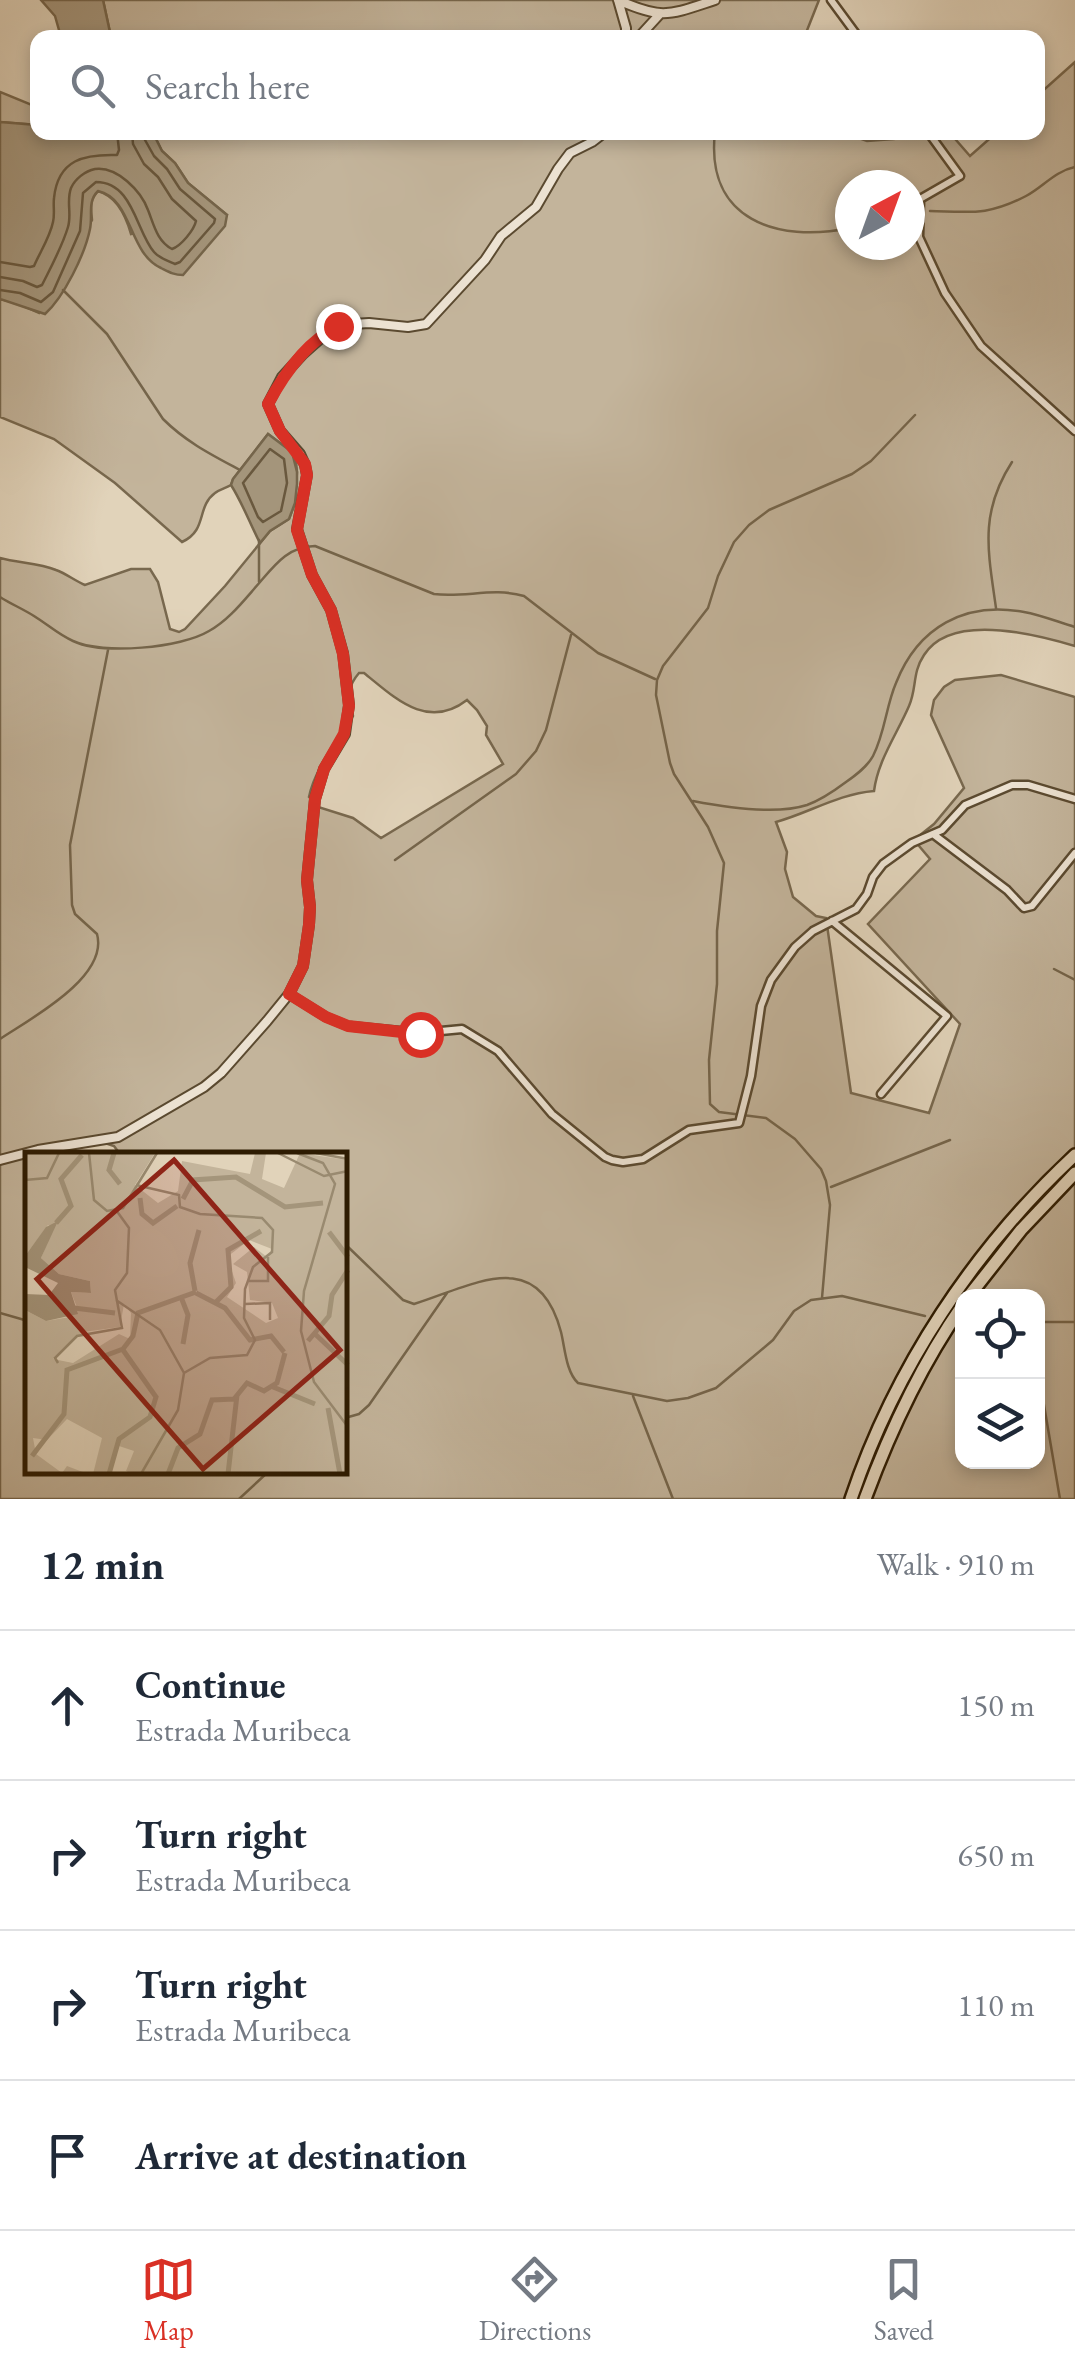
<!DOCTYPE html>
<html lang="en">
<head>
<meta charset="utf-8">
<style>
	body { margin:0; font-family:"EB Garamond",serif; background:#f6f6f7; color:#1f2937 }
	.controls { position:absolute; right:30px; bottom:30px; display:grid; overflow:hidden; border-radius:20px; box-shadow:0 5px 15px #0003 }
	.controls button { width:90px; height:90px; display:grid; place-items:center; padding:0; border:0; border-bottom:2px solid #e0e1e3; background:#fff; color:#1f2937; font:50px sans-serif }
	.compass { position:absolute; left:835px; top:170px; width:90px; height:90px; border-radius:50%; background:#fff; box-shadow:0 5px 15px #0003; rotate:41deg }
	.stop { position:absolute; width:30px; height:30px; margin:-22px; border:8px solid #d93025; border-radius:50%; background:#fff }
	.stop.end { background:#d93025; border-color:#fff; box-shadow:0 2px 10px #0008 }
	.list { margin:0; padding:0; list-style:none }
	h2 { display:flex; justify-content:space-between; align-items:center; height:130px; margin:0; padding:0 40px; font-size:42px }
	h2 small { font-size:32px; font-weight:400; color:#747a83 }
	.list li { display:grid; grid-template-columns:65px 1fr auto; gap:30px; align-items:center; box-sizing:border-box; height:150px; padding:0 40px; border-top:2px solid #e0e1e3 }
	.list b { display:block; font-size:38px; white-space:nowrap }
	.list p { margin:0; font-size:32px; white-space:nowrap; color:#747a83 }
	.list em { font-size:32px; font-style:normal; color:#747a83 }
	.icon { flex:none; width:55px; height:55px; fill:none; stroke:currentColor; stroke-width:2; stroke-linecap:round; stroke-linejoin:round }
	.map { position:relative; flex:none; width:1075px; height:1499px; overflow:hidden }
	.search { position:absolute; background:#fff; box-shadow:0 5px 15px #0003; left:30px; right:30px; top:30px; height:110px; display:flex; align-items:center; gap:25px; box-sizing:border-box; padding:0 35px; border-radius:20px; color:#747a83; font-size:38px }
	.sheet { height:730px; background:#fff }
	nav { display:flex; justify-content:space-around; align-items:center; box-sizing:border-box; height:140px; border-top:2px solid #e0e1e3; background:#fff; font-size:28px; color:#747a83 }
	nav a { display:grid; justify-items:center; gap:5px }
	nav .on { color:#d93025 }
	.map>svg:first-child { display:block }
</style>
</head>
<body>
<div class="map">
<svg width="1075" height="1499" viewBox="0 0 1075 1499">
	<rect width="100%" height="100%" fill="#e1d3ba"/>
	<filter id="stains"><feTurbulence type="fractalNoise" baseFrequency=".002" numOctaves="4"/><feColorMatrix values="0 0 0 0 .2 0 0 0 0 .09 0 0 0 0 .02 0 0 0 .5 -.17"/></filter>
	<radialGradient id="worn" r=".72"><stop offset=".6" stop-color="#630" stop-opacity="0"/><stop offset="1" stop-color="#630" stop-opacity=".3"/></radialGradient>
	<!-- green -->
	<path fill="#c3b49b" stroke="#78684e" stroke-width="2.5" fill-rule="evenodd" d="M103 0H819L804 38 111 37Z
		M1075 62V646C1035 634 951 612 924 655 912 673 917 688 909 706 897 734 878 760 874 791 838 794 809 813 776 822L787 852 785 869 793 897 816 916 826 918 851 1093 929 1113 960 1024 868 924 930 859 914 840 934 824 964 788 931 715 934 700 944 687 955 680 1001 675 1075 697V1499H0V558C18 563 39 563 56 570 67 574 75 581 85 585L131 569H150L158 582 170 629 179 632 185 629 225 586 270 531 289 519 295 503 297 472 296 461 292 452 268 434 233 479 231 485C226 488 220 489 215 493 196 507 208 530 182 542L115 483 54 439 0 417V299L17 303 39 313 92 220C91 209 89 199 98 191 116 196 126 216 131 234L226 214 188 183 175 163 162 151 153 133 842 132 867 141 894 139 914 133 949 132 970 156 996 133 1038 132V95ZM850 185H910V245H850ZM359 673H364C394 697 427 731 467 700L477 710 487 726 486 735 503 764 381 838 353 818 318 807 309 797C315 767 338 742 353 716 349 697 346 688 359 673ZM96 1140 114 1146 120 1154H345V1472H28L26 1159 28 1154H42ZM962 1296H1038V1462H962Z
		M0 92 37 107V125L0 122Z"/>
	<!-- water -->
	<path fill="#a4957b" stroke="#75654b" stroke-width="2.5" d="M41 0H103L111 37H61L55 16Z
		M0 122 37 125 38 132 153 133 162 151 175 163 188 183 227 215 225 226 183 275C174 275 169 272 161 268 128 253 133 199 98 191 87 202 93 215 90 229 85 254 64 297 45 314L0 299Z
		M268 434 292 452 297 472V484L295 503 289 519 270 531 260 543C250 524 243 504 231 485L233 479Z"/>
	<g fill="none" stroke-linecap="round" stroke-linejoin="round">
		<!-- shore -->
		<path stroke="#69583e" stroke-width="2.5" d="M0 262 30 267 34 266C40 252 50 237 53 222 55 214 53 206 54 198 58 159 85 154 117 155L119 150 117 132
			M0 277 23 281 37 287 42 285C51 267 62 247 68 227 72 214 66 201 71 188 75 179 85 171 95 169 117 166 141 191 148 210 154 225 157 241 172 249 181 246 194 230 196 221L172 199 158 177 144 164 133 144 132 132
			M0 290 20 293 41 302 53 292 80 231 83 193 96 182C133 182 136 231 154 252 159 258 168 261 175 264L180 262 214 223 215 219 180 189 167 169 154 156 145 140 144 132
			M270 449 284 459 287 483 281 511 263 522 258 517 243 483Z"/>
		<!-- stream -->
		<path stroke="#75654b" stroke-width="2.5" d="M715 132C705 220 777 243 850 228
			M930 211C971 212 988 216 1026 196 1043 187 1055 171 1075 167
			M63 290 107 334 163 419C186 442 212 455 240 470
			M259 540V582
			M0 597C11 604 23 609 34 616 47 624 59 635 73 641 103 655 181 648 209 631 227 621 241 604 254 589 272 569 286 546 315 546L434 594C464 598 494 587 524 596L598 653 655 679
			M996 608C988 551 979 513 1012 462
			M693 801C724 807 776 815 807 805 821 800 834 791 846 782 856 775 867 767 873 756 885 733 886 706 896 683 918 627 965 601 1024 612 1041 615 1058 622 1075 627
			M395 860 516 774 536 751 546 730 571 635
			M1054 969 1075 980
			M0 1039C30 1019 109 977 97 934L75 914 72 905 70 845 108 650
			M831 1187 950 1140
			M345 1244 403 1300 414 1304C472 1286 538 1244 561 1332 565 1348 566 1372 578 1383L667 1401 688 1398 716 1388 773 1340 794 1311 811 1300 842 1296 925 1316
			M822 1298 830 1205 826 1181 821 1169 795 1139 766 1118 719 1112 710 1104 709 1060 717 984V931L724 863 708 827 674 774 670 763 656 695 657 680 663 666 708 608 718 576 734 542 749 525 769 510 852 474 871 461 915 415
			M0 1313 28 1321
			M1038 1322H1075
			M960 1336H962
			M1038 1370 1060 1499
			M633 1396 673 1499
			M345 1418 359 1414 369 1405 447 1293
			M239 1499 268 1472"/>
		<!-- minor casing -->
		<g stroke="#5b4a30" stroke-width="11">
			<path id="minor" d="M831 0 859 38
				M928 132 960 176 920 199 919 237 945 293 981 346 1075 431
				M933 834 1007 890 1024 908 1032 906 1075 853
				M832 921 947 1016 881 1094
				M289 994 326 1017 348 1026 420 1033 462 1029 498 1051 552 1114 605 1157 612 1160 623 1162 643 1159 689 1130 739 1123 751 1076 761 1006 771 980 795 947 813 931 856 909 867 894 873 877 883 864 912 843 942 830 965 805 1012 785H1028L1075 799"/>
		</g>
		<!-- tertiary casing -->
		<g stroke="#5b4a30" stroke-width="12">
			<path id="tertiary" d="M618 0C663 20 669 15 715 0
				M618 0 626 28V38
				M638 38 659 15
				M0 1160 38 1150 118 1137 204 1087 221 1073 267 1021 289 994 303 966 309 925 310 907 307 880 315 799 324 769 345 734 349 705 343 653 331 610 312 575 297 529 307 475 305 465 300 454 280 431 268 404 282 377 303 354 329 331 338 325 369 323 408 327 426 324 485 260 501 236 536 207 558 169 570 153 592 142 605 132"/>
		</g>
		<!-- motorway casing -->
		<g stroke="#2e1c02" stroke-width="16">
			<path id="motorway" d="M969 1296 1021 1230 1075 1173
				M851 1499C895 1368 974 1249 1075 1155
				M865 1499C890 1431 921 1365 962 1306"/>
		</g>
		<!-- minor -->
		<use href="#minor" stroke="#ece2d2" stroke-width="6"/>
		<!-- tertiary -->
		<use href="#tertiary" stroke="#ece2d2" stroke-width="8"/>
		<!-- motorway -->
		<use href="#motorway" stroke="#e1d3ba" stroke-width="11"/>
	</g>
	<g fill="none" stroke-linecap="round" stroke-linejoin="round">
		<!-- route -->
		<path stroke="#d93025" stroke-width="12" d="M338 326C306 342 284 374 268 404L280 431 305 464 307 475 297 530 312 575 331 610 343 654 349 706 344 734 324 769 315 799 307 880 310 907 309 925 303 966 289 994 326 1017 348 1026 420 1034"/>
	</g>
	<!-- overview -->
	<g transform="translate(25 1152)">
		<rect width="322" height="322" fill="#e1d3ba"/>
		<path d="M0 1H130L110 33 133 51 153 39 157 9 225 22 230 1H241L237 27 259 36 275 1 322 8V322H107L101 319 109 299 94 294 85 322H68L77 286 42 267 22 288 8 286 11 302 37 321 42 314 63 322H0V158L21 169 45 165 53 158 46 140 66 141 65 129 34 122 16 106 29 75 23 73 0 104ZM224 88 247 97 242 105 229 95 208 112 222 120 225 148 247 151 253 166 241 171 202 145 211 131 202 105ZM99 152 106 161 105 187 94 182 48 211 28 207 58 180 95 175Z" fill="#c3b49b" fill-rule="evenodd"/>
		<path d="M33 69 16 106 34 122 65 129 66 141 46 140 53 162 21 169 0 158V142L24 143 33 131 0 115V104L21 75Z" fill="#a4957b"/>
		<path fill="none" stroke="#a4957b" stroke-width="5" d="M89 1 84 18 95 32M115 46 117 62 128 71 152 54M158 47 168 28 211 25 260 55 298 51M31 71 46 54 36 27 57 3M304 80 323 105M170 139 165 111 174 78M171 141 200 156 225 188 246 184 259 200M156 145 163 163 158 192M190 151 206 135 203 98 236 79M49 156 90 161M290 182 323 213M283 189 304 164 307 143 323 118M248 235 290 252M303 256 315 322M7 304 39 262 42 218 98 197 108 184 113 161 171 140M84 322 94 287 125 265 131 245 98 198M143 322 153 296 175 282 187 248 209 247 222 231 239 239 252 231 260 201M203 322 212 243"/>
		<path fill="none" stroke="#998a70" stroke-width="2.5" d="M64 1 69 48 82 59 98 56 132 1M253 1 299 24 323 19M272 1 298 11 310 32 279 139 276 179 289 230 323 275M291 1 323 7M0 28 22 26 34 1M111 33 154 43 155 55 175 62 237 66 248 78 247 100 228 115 220 137 219 166 230 188 222 203 185 206 159 221M224 129H243V105M91 148 135 178 159 221 153 258 116 322M220 152 245 151V168M33 211 30 206 52 184 97 176 90 138 102 121 104 76 91 58"/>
		<path fill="#8f2418" fill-opacity="0.15" stroke="#8f2418" stroke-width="5" d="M149 8 315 198 178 317 12 127Z"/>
		<rect width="322" height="322" fill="none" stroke="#2e1c02" stroke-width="5"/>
	</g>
	<rect width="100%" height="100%" filter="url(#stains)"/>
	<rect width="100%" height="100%" fill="url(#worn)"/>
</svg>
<div class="controls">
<button><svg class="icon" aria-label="locate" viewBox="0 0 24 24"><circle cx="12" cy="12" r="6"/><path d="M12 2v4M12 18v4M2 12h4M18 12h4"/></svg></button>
<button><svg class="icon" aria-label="layers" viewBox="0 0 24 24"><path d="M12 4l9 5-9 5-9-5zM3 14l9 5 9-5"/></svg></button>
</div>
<svg class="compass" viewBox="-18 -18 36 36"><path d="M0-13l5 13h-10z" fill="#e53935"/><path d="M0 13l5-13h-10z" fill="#747a83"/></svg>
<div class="stop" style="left:420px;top:1034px"></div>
<div class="stop end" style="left:338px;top:326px"></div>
<div class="search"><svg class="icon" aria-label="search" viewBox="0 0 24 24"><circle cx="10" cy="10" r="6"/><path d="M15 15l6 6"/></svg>Search here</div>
</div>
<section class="sheet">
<h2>12 min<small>Walk · 910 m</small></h2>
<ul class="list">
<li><svg class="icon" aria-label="ahead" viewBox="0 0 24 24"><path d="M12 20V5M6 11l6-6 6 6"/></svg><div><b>Continue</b><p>Estrada Muribeca</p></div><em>150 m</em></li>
<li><svg class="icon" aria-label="right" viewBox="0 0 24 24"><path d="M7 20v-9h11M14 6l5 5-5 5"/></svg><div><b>Turn right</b><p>Estrada Muribeca</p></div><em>650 m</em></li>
<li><svg class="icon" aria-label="right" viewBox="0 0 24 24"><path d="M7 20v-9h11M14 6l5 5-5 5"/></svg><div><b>Turn right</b><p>Estrada Muribeca</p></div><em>110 m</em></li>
<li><svg class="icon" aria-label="arrive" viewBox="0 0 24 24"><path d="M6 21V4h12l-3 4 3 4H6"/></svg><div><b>Arrive at destination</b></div></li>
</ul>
</section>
<nav>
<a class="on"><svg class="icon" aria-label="map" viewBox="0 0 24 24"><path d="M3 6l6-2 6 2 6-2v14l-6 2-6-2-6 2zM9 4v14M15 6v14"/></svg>Map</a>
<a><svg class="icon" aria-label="directions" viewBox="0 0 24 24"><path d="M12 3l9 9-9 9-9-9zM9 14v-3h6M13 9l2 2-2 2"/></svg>Directions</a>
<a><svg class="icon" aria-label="saved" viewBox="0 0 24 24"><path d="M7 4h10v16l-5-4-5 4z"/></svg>Saved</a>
</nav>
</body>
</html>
